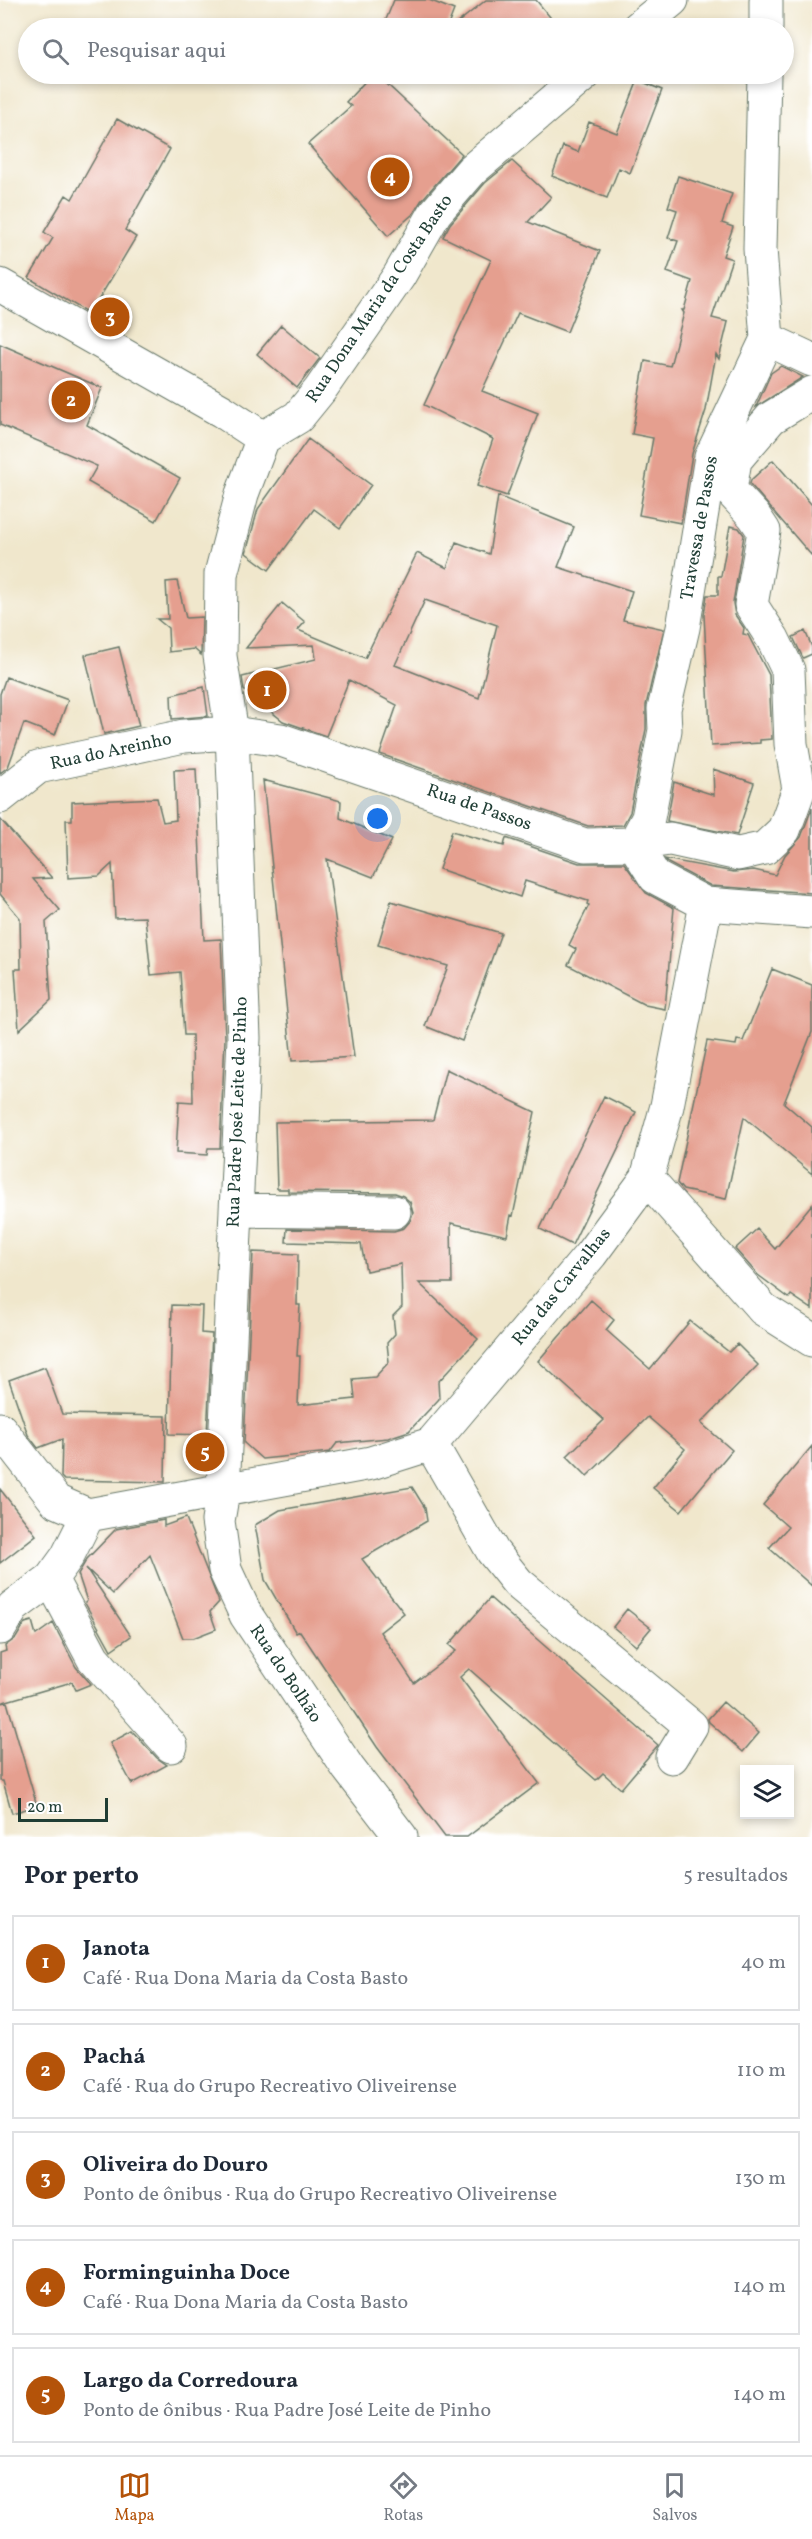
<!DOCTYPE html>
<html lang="pt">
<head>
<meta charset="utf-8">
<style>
	body { margin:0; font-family:Vollkorn,serif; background:#f2f2f3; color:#1f2937 }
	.controls { position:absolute; right:18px; bottom:18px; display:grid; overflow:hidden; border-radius:0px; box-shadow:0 3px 9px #0003 }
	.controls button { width:54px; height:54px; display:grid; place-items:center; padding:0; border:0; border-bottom:2px solid #e0e1e3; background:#fff; color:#1f2937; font:30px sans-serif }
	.scale { position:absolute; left:18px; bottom:15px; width:90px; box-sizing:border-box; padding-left:6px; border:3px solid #1f3d34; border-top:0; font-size:16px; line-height:21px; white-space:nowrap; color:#1f3d34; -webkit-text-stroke:4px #fff; paint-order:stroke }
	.you { position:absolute; left:378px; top:819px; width:21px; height:21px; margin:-15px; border:4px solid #fff; border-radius:50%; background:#1a73e8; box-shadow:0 0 0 9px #1a73e833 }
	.badge { display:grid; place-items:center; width:39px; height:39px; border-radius:50%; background:#b45309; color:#fff; font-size:20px; font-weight:700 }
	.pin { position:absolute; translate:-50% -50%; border:3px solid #fff; box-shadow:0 2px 6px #0006 }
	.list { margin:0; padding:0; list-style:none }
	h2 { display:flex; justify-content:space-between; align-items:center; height:78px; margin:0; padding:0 24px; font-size:26px }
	h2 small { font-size:20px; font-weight:400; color:#747a83 }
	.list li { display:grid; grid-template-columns:39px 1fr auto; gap:18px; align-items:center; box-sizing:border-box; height:96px; margin:0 12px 12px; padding:0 12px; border:2px solid #e0e1e3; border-radius:0px }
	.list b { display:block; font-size:22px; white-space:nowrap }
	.list p { margin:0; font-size:20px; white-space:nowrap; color:#747a83 }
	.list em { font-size:20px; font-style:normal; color:#747a83 }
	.icon { flex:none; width:33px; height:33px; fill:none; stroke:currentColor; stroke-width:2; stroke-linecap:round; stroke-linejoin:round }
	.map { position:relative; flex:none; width:812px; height:1837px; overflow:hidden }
	.search { position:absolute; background:#fff; box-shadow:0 3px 9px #0003; left:18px; right:18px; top:18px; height:66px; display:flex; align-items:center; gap:15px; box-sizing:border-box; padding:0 21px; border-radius:33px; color:#747a83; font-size:22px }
	.sheet { height:618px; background:#fff }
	nav { display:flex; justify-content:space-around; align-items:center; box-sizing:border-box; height:84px; border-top:2px solid #e0e1e3; background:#fff; font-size:16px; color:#747a83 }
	nav a { display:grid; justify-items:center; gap:3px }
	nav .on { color:#b45309 }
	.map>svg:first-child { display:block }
</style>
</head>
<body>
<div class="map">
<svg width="812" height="1837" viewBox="0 0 812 1837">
	<rect width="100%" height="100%" fill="#fff"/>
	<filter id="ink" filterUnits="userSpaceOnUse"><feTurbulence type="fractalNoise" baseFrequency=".0167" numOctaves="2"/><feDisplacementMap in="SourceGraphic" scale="12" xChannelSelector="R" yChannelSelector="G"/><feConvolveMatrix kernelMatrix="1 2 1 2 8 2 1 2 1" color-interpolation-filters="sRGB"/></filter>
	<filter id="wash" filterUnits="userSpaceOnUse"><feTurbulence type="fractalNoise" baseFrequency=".008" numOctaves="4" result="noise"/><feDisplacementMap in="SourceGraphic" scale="24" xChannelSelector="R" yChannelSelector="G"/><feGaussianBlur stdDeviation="1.35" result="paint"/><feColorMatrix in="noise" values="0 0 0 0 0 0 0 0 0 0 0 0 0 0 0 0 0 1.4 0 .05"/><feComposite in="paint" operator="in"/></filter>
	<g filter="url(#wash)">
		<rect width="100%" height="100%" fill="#f0e7cc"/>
		<g id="blocks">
			<!-- building -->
			<path fill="#e59f8f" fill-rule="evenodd" d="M394 0H429L454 10 447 28H399L385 22Z
				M486 0H536L559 28H451Z
				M372 74H376L462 154 421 201 413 214 388 236 308 144 351 106 346 102Z
				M638 80 662 90 630 173 619 168 607 198 552 176 563 146 578 152 589 122 617 133Z
				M117 119 170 149 125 230 136 237 90 314 29 278 53 238 44 232 66 195 72 199Z
				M512 161 551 197 528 222 600 251 567 332 518 313 482 391 538 413 507 496 477 486 493 439 424 405 491 260 443 237 450 224 485 183Z
				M678 176 732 194 722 223 733 227 723 256 732 259 712 318 728 322 719 359 716 354 706 410 692 454 681 523 639 515 653 438 632 434 645 361 670 366 684 313 682 310H684L692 281 667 272 678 241 668 238 677 210 668 207Z
				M281 325 320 358 297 388 257 354Z
				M0 344 102 388 87 425 180 478 156 521 88 482 97 466 0 425Z
				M781 366 803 377 756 407 771 373Z
				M308 439 371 485 340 528 314 509 269 570 246 553 258 509Z
				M773 460 812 505V556L750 484 751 480Z
				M498 496 574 527 558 567 632 591 623 620 664 629 646 705V729L630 812 623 825 588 826 380 754 397 705 349 680 326 736 283 721 244 690 242 677 316 659 314 645 246 648 282 603 305 622 298 630 365 658 417 553 447 568 456 542 489 554ZM425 600 497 625 479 698 395 665Z
				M730 526 739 528 744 535 733 603 735 615 744 628 743 634 748 635 769 675 772 739 760 740V743L711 746 704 615 707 595H718V576H721Z
				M177 581 186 618 202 617 201 655 194 649 169 652 168 628 157 619H168L166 582Z
				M805 631 812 647V654L803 658 793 637Z
				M119 647 139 726 104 734 85 655Z
				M6 677 68 700 55 735 24 723 8 767 0 773V694Z
				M204 687 208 716 172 719 171 695Z
				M196 769 204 940 221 939 225 1038 220 1148H208L207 1155 176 1153 179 1101 193 1102 192 1035H184L180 972 151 975 145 917 115 918 112 864 99 876 68 878 66 820H72V802L157 798 163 822 176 820 174 770Z
				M713 769 754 783 737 835 667 821 674 782 714 795Z
				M263 780 341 801 340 818 392 840 373 877 327 859 354 1057 292 1061Z
				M812 808V893L711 886 668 863 665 859 734 872 754 870 775 875 785 855 801 837Z
				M0 819 52 878 33 879 60 910 46 922 51 1000 19 1030 15 969H21L20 918 0 894Z
				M452 831 504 846 506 838 579 863H624L646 893 674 908 665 1009 645 1005 568 965 576 949 569 945 589 905 587 904 588 901 525 881 520 897 439 869Z
				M391 901 501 933 462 1041 425 1026 448 966 378 945Z
				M772 969 812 985V1032L784 1103 812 1127V1174L744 1117 726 1199 683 1190 677 1183 707 1041 736 1045 737 1040 743 1041Z
				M446 1069 535 1112 513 1216 511 1215 507 1236 451 1223 452 1283H419L478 1339 438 1382 439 1399 409 1431 388 1438 337 1443 330 1452 262 1459 244 1443 253 1252 298 1254 297 1305H300L297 1356H300L298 1405 355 1399 353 1379 375 1377 389 1362 387 1343 395 1334 393 1316 402 1307 401 1264 366 1271 361 1244 286 1242 287 1229 394 1231 404 1228 410 1221 413 1213 410 1202 403 1196 395 1193 288 1192V1189H277L275 1122 433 1120Z
				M604 1096 636 1112 572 1245 540 1229Z
				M812 1204V1309L791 1295 789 1298 758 1275 735 1249 757 1229 775 1249Z
				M591 1300 614 1320 606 1330 650 1369 690 1321 729 1352 737 1344 758 1365 701 1423 732 1450 681 1511 653 1488 685 1449 648 1417 587 1476 567 1456 604 1420 538 1361Z
				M172 1305 202 1306 201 1333 212 1334 207 1435 169 1434Z
				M45 1367 62 1414 166 1416 165 1482 64 1480 61 1477 62 1439 38 1448 28 1435 9 1380Z
				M812 1446V1586L769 1548 788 1527 763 1505Z
				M412 1487 425 1508 427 1521 362 1559 404 1613 380 1632 414 1683 456 1651 449 1645 490 1598 658 1745 621 1789 603 1773 596 1780 469 1669 460 1677 539 1783 467 1837H445L377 1747 300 1631 296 1633 265 1580 255 1525 280 1510Z
				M0 1489 36 1535 0 1563Z
				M186 1518 219 1602 210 1612 216 1629 193 1638H183L150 1555 113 1594 86 1568 131 1636 111 1650 85 1603 87 1601 78 1574 87 1559 116 1529 164 1520V1526Z
				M627 1609 651 1628 636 1646 613 1627Z
				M32 1621 36 1635 53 1623 76 1667 91 1684 76 1690 72 1682 0 1703V1653L6 1651 5 1646 16 1638 25 1623Z
				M7 1702 37 1806 12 1813 3 1781H0V1703Z
				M723 1702 759 1733 743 1752 709 1722 708 1719Z
				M132 1731 157 1758 167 1765 132 1784 110 1743Z"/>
		</g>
	</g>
	<g filter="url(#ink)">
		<use href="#blocks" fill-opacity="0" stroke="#687869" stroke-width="1.5"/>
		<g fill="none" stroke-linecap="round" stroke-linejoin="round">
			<!-- minor casing -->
			<g stroke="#687869" stroke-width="35">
				<path id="minor" d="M638 28 672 0
					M766 28V0
					M0 285 222 411 263 438
					M767 339 812 360
					M0 797 38 767 184 736 232 733 281 740 585 845 634 844 670 839 738 854 765 848 784 830 799 789 791 744 788 670 773 639 751 605 764 531 754 516 730 490 735 460 771 418 812 393
					M634 844 648 818 665 730 664 709 683 628 711 457 767 339 760 249 764 74
					M634 844 655 877 706 904 812 912
					M647 1178 763 1309 812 1340
					M236 1210 394 1212
					M0 1429 56 1501 88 1515 371 1463 431 1444 591 1254 647 1178 667 1106 706 904
					M431 1444 493 1552 518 1583 691 1726 672 1757
					M51 1579 93 1658 171 1746
					M0 1628 13 1607 51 1579 67 1557 88 1515
					M401 1837 348 1768 246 1615 225 1570 218 1521 223 1491 244 1038 232 733 220 656 221 574 242 494 263 438 298 417 320 390 399 276 435 213 472 170 585 74"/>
			</g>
			<!-- minor -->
			<use href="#minor" stroke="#fff" stroke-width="33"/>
		</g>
	</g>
	<g text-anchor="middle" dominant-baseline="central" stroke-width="4.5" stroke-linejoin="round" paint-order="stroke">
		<!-- street labels -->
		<g font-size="18" fill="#1f3d34" stroke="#fff">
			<text transform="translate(380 299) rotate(-56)">Rua Dona Maria da Costa Basto</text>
			<text transform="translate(700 528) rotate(-80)">Travessa de Passos</text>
			<text transform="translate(111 752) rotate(-12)">Rua do Areinho</text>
			<text transform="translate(479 808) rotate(19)">Rua de Passos</text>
			<text transform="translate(238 1112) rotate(-88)">Rua Padre José Leite de Pinho</text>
			<text transform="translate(562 1287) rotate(-51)">Rua das Carvalhas</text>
			<text transform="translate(285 1674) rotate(56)">Rua do Bolhão</text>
		</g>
	</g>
</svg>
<div class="controls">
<button><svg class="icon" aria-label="layers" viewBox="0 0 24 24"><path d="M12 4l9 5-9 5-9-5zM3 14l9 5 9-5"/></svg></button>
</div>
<div class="scale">20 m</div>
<div class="you"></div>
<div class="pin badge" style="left:267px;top:690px">1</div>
<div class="pin badge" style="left:71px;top:400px">2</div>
<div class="pin badge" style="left:110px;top:317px">3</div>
<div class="pin badge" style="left:390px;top:177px">4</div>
<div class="pin badge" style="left:205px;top:1452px">5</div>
<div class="search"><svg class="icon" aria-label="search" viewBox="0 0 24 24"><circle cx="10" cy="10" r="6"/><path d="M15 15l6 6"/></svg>Pesquisar aqui</div>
</div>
<section class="sheet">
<h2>Por perto<small>5 resultados</small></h2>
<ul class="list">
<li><span class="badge">1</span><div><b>Janota</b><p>Café · Rua Dona Maria da Costa Basto</p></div><em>40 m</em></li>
<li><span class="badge">2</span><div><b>Pachá</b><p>Café · Rua do Grupo Recreativo Oliveirense</p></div><em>110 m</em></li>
<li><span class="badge">3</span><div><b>Oliveira do Douro</b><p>Ponto de ônibus · Rua do Grupo Recreativo Oliveirense</p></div><em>130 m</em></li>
<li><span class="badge">4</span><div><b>Forminguinha Doce</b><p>Café · Rua Dona Maria da Costa Basto</p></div><em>140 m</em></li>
<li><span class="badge">5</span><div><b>Largo da Corredoura</b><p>Ponto de ônibus · Rua Padre José Leite de Pinho</p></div><em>140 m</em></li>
</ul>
</section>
<nav>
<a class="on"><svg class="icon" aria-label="map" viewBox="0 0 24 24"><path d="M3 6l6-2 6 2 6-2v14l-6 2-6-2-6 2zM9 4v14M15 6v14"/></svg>Mapa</a>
<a><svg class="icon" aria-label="directions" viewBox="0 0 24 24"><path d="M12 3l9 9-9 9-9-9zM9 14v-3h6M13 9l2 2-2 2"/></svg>Rotas</a>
<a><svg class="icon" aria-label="saved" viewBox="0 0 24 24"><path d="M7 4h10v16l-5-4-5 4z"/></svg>Salvos</a>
</nav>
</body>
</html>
